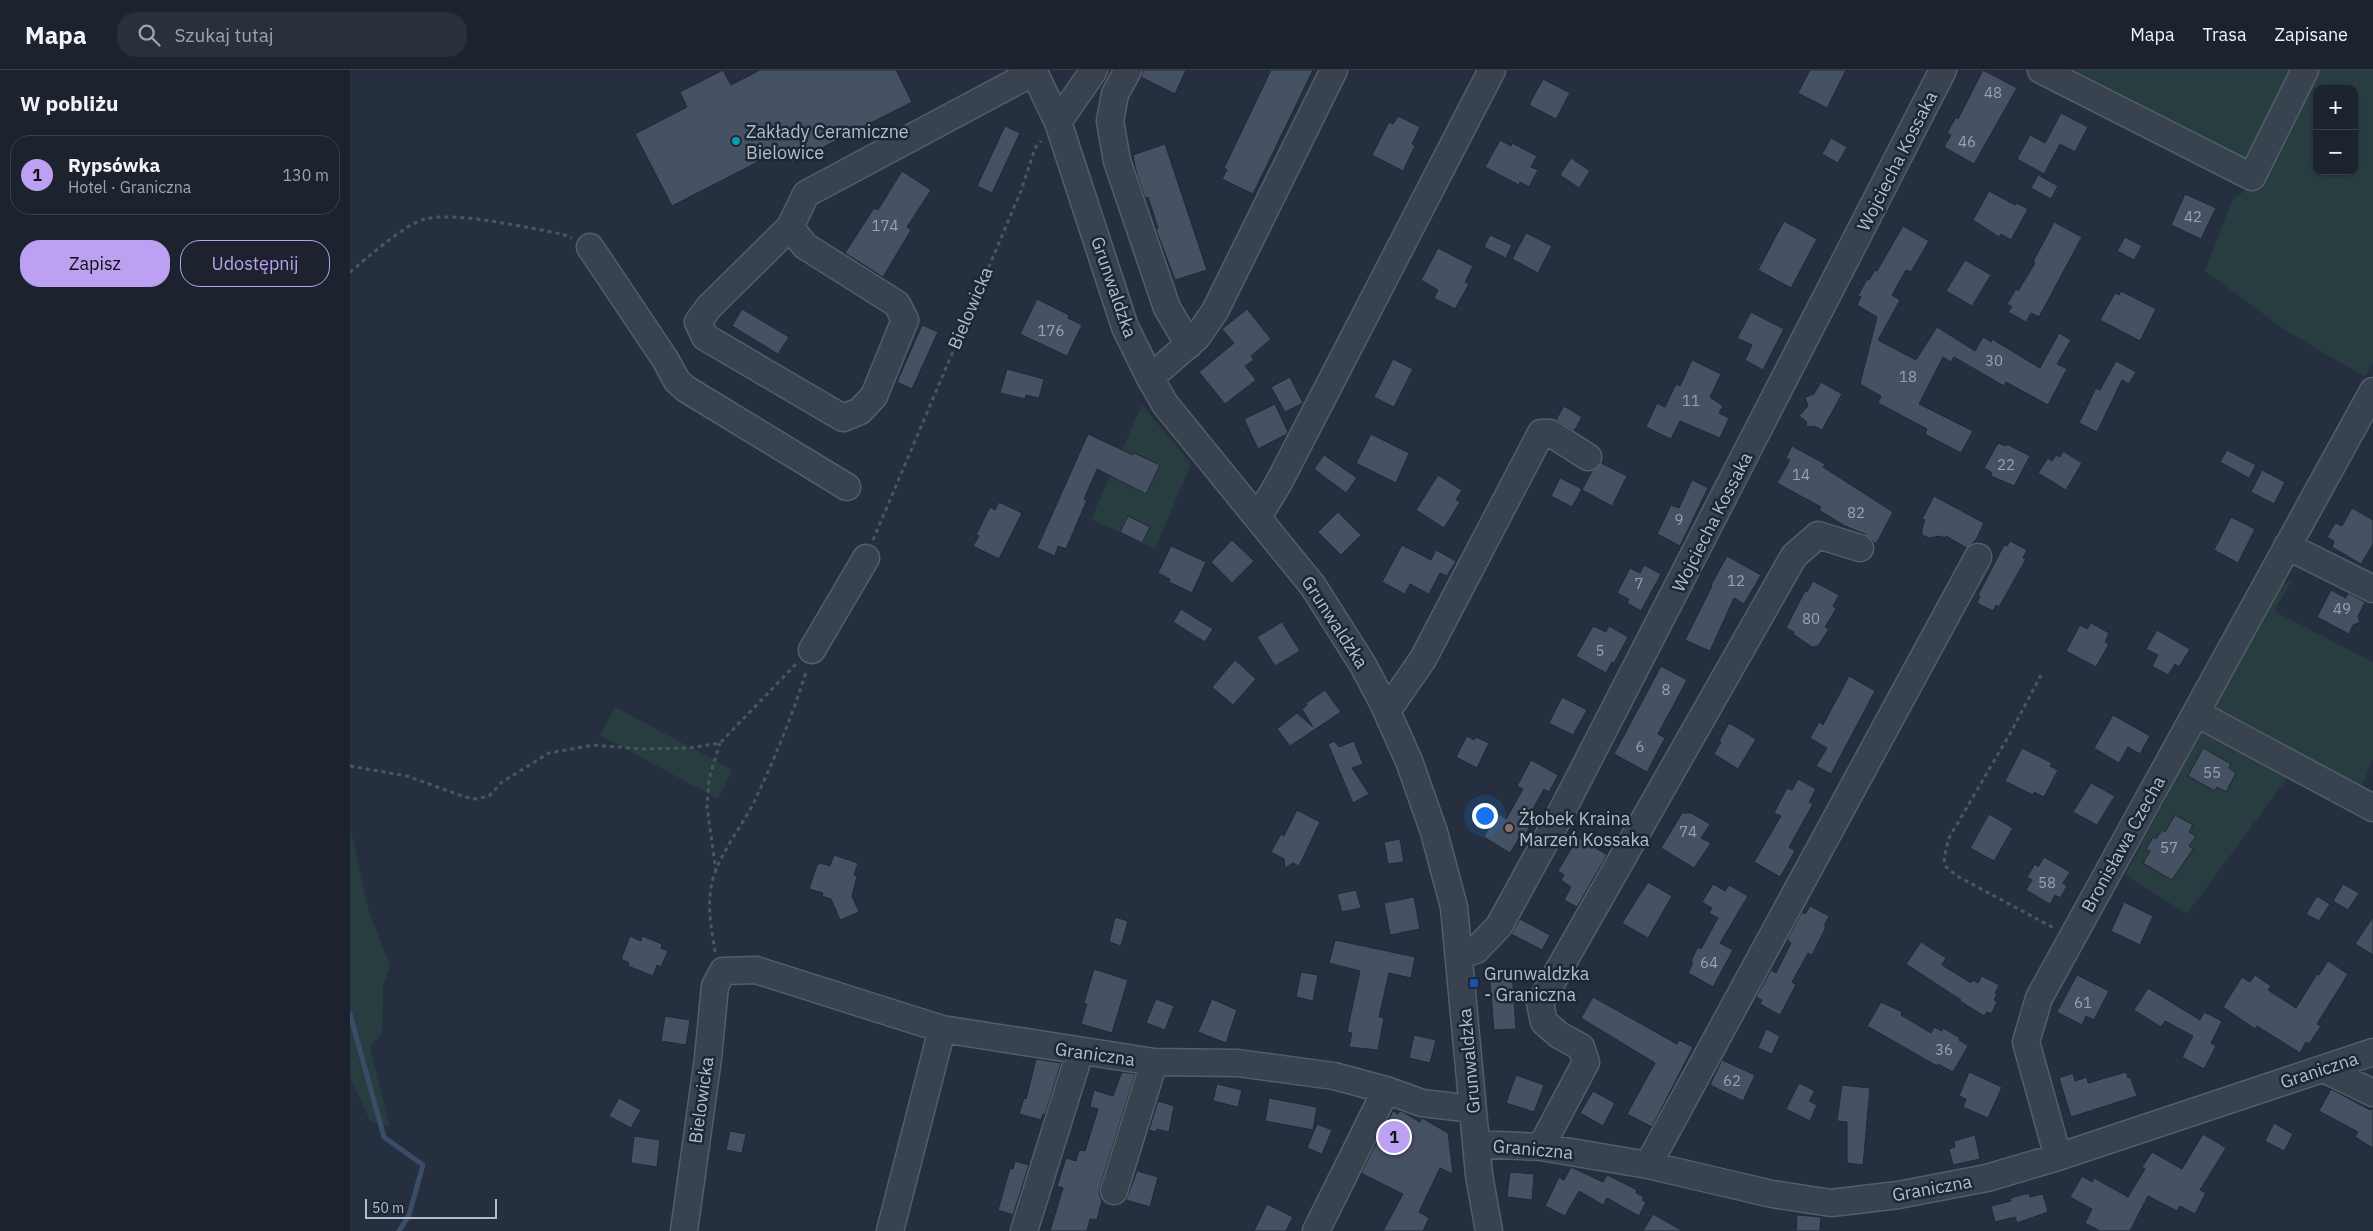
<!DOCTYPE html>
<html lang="pl">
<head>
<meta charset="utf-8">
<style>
	body { margin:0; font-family:"IBM Plex Sans",sans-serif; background:#292f3b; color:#f1f3f6 }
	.controls { position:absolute; right:15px; top:15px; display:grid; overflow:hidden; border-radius:10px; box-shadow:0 1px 4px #0004 }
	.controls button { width:45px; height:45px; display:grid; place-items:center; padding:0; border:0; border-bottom:1px solid #3a404b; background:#1c232f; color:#f1f3f6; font:25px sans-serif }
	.scale { position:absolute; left:15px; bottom:12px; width:132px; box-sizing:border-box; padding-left:5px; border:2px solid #b5bdca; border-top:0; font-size:14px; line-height:18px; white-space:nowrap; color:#b5bdca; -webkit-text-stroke:4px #1e2734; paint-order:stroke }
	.you { position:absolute; left:1134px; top:745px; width:18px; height:18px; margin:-12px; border:4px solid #fff; border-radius:50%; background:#1a73e8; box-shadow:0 0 0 8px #1a73e833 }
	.badge { display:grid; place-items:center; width:32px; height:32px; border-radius:50%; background:#bca0f2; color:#111; font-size:16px; font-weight:700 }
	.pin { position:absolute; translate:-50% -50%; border:2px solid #fff; box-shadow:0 1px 5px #0006 }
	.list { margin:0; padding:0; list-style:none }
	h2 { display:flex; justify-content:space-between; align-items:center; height:65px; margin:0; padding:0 20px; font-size:21px }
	h2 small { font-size:16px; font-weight:400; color:#a0a4aa }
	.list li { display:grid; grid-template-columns:32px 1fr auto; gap:15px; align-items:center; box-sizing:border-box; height:80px; margin:0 10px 10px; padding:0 10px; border:1px solid #3a404b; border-radius:20px }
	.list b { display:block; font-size:19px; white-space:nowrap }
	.list p { margin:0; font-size:16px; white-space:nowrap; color:#a0a4aa }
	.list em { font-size:16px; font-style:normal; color:#a0a4aa }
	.actions { display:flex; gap:10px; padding:15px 20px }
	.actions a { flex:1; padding:11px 0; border:1px solid #bca0f2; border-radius:20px; text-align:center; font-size:18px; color:#bca0f2 }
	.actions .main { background:#bca0f2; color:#111 }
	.icon { flex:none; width:28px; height:28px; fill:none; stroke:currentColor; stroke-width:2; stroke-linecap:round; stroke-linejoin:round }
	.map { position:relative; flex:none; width:2023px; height:1161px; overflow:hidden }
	header { display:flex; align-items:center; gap:30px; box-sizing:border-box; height:70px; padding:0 25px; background:#1c232f; border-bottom:1px solid #3a404b }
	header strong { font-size:24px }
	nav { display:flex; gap:28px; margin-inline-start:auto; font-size:18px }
	.search { width:350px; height:45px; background:#292f3b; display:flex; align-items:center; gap:12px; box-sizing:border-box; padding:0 18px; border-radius:20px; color:#a0a4aa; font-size:19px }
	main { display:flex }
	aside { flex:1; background:#1c232f }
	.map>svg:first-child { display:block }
</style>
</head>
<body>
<header>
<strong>Mapa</strong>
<div class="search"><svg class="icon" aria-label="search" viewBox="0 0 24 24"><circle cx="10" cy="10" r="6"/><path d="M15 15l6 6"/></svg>Szukaj tutaj</div>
<nav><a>Mapa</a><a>Trasa</a><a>Zapisane</a></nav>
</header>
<main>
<aside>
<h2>W pobliżu<small></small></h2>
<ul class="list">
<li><span class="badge">1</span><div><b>Rypsówka</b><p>Hotel · Graniczna</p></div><em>130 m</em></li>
</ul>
<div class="actions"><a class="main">Zapisz</a><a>Udostępnij</a></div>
</aside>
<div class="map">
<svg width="2023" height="1161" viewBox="0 0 2023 1161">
	<rect width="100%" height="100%" fill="#252f3f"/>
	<!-- green -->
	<path fill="#273d40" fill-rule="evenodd" d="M1725 0H1941L1895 88Z
		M1966 0H2023V293L2015 307 1935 260 1855 201 1882 130 1900 117ZM1967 19H2004V101H1967Z
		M792 335 841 394 805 479 741 449Z
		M1942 511 1924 541 2023 592V690L2008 725 1866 650 1862 635 1923 517Z
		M265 637 383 700 368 729 250 665Z
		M1850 662 1938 707 1837 844 1775 805 1816 729 1814 727Z
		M0 756 19 842 40 895 33 916 32 964 20 976 40 1057 20 1051 0 1007Z"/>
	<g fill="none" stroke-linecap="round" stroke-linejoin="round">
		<!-- stream -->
		<path stroke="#3a4c68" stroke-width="5" d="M0 944 34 1067 73 1095 59 1145 49 1161"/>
	</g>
	<!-- building -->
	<path fill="#465163" stroke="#202936" d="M373 0 381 15 410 0H546L562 32 442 93 435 78 322 136 285 64 337 37 330 22Z
		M793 0H836L825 24 791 7Z
		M921 0H963L903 124 872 109 877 100 874 98Z
		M1460 0H1496L1477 38 1448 23Z
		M1633 0 1667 18 1624 94 1594 77 1601 65 1597 63 1606 47 1608 49Z
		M1193 9 1220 23 1206 49 1179 35Z
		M1711 43 1738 57 1725 82 1710 74 1694 104 1667 89 1680 65 1695 73Z
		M1048 46 1070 57 1062 74 1065 76 1053 101 1022 85 1039 52 1043 54Z
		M655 56 670 63 642 123 627 116Z
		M1481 68 1497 77 1488 93 1472 84Z
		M1150 70 1161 76 1162 73 1187 86 1181 97 1188 100 1179 117 1170 112 1169 115 1135 97Z
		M815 74 857 200 825 210 808 165 806 159 808 158 798 127 795 128 786 101 783 85Z
		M1221 88 1240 101 1229 118 1210 105Z
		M552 101 581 120 557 157 561 160 533 207 495 183 524 138 528 140Z
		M1688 105 1708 116 1701 129 1681 118Z
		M1639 121 1665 135 1666 133 1678 139 1661 170 1651 164 1649 167 1623 150Z
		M1835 124 1866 138 1851 169 1821 155Z
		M1434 151 1467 169 1441 218 1408 200Z
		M1704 152 1732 167 1689 247 1681 243 1676 252 1658 242 1662 237 1657 234 1666 219 1668 221 1685 193 1683 192Z
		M1553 156 1579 171 1561 202 1556 200 1542 225 1550 230 1528 270 1566 290 1587 257 1625 281 1633 267 1641 272 1642 269 1690 298 1709 263 1721 270 1707 294 1717 299 1698 335 1656 312 1654 316 1604 287 1601 292 1593 287 1569 334 1623 361 1611 383 1575 364 1577 359 1528 333 1531 326 1510 314 1527 247 1507 235 1511 227 1508 226 1517 209 1519 210 1525 200 1527 201Z
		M1176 163 1202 176 1188 203 1162 189Z
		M1140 165 1162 175 1156 188 1134 177Z
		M1775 167 1792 176 1784 190 1767 181Z
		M1088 178 1123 196 1115 212 1119 214 1105 239 1084 228 1088 220 1071 210Z
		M1615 190 1641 205 1622 236 1596 221Z
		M1771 221 1806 239 1790 271 1750 250 1765 223 1769 225Z
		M687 229 719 245 718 248 732 255 717 286 670 264Z
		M392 239 439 267 428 284 382 256Z
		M897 239 921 269 901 286 904 290 895 296 906 310 875 334 849 302 884 273 872 259Z
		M1401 242 1434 259 1413 300 1395 290 1402 275 1387 268Z
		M572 255 588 262 562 319 547 312Z
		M1043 289 1063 299 1044 337 1024 327Z
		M1342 290 1371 304 1360 327 1373 336 1369 343 1379 348 1370 368 1330 351 1321 369 1296 357 1307 333 1315 337 1326 314 1330 316Z
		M1766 291 1786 302 1779 314 1772 310 1747 362 1729 353 1746 318 1750 320Z
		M657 299 694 309 689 328 676 325 675 329 650 323Z
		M940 307 953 333 935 342 921 317Z
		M1471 312 1492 324 1472 360 1464 356 1457 357 1456 351 1449 346 1458 336 1455 327 1464 324Z
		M925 334 938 362 937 364 908 379 894 349Z
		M1214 336 1232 347 1224 361 1206 350Z
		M738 364 783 385 784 383 810 395 796 424 747 399 734 429 737 430 716 479 708 476 705 486 687 478Z
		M1021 364 1059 383 1046 413 1006 393Z
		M1648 373 1656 376 1657 374 1680 386 1664 416 1641 406 1642 403 1634 398Z
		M1442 376 1475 394 1473 397 1543 442 1526 474 1515 464 1495 456 1469 440 1471 437 1427 413 1440 390 1436 388Z
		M1877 380 1906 395 1899 408 1870 392Z
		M1713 381 1732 393 1716 420 1688 403 1698 388 1702 391 1706 385 1710 387Z
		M974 385 1007 408 996 423 964 399Z
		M1251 393 1277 406 1262 436 1232 420 1242 401Z
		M1912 400 1935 412 1924 434 1901 422Z
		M1088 405 1112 420 1106 430 1110 432 1094 458 1066 440Z
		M1210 408 1232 419 1222 437 1201 426Z
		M1342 410 1358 418 1330 476 1307 464 1321 435 1329 438Z
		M1584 426 1634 453 1626 470 1617 478 1596 466 1595 468 1590 466 1579 468 1572 465V459L1575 450 1572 449Z
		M649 432 672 443 649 489 623 476 629 466 626 465 640 437 645 440Z
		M2002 438 2023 450V474L2011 494 1982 477 1984 471 1977 467 1985 453 1992 456Z
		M988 442 1011 465 991 485 968 462Z
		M778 446 800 457 792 473 770 462Z
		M1881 447 1905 459 1888 493 1864 480Z
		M882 470 904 491 882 513 861 492Z
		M1660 471 1677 480 1673 488 1676 489 1649 537 1646 535 1643 541 1627 533 1630 526 1628 525 1654 475 1657 476Z
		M1052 475 1081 490 1086 480 1106 491 1097 506 1090 503 1079 524 1060 514 1055 524 1032 512Z
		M821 476 856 492 842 523 819 512 820 509 808 503Z
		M1377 486 1411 505 1394 534 1384 528 1360 581 1335 570 1362 516 1361 515Z
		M1294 495 1311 504 1291 541 1277 533 1279 529 1267 523 1280 498 1290 503Z
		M1463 511 1489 525 1483 536 1486 539 1475 557 1479 559 1468 576 1462 577 1443 564 1444 562 1436 558 1455 521 1457 522Z
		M1981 520 1996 528 1998 523 2015 532 2008 546 2010 552 2003 555 1999 564 1967 547Z
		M831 539 863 559 855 572 823 552Z
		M932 552 950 581 925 596 907 567Z
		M1741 553 1759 563 1755 572 1759 574 1746 597 1716 581 1730 555 1737 559Z
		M1243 556 1256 562 1259 556 1278 567 1264 593 1262 592 1256 603 1226 586Z
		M1807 560 1840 579 1829 597 1825 594 1818 605 1802 596 1808 585 1796 579Z
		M885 590 906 609 883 635 862 617Z
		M1311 596 1337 610 1308 664 1315 668 1297 702 1264 684Z
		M1499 606 1525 621 1481 704 1466 696 1477 678 1460 668 1469 652 1473 655Z
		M975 620 991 642 940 676 927 659 947 643 963 657 952 639 957 635 956 633Z
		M1212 627 1237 640 1223 665 1199 653Z
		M1763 645 1800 666 1790 684 1778 677 1769 693 1744 678Z
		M1379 653 1406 669 1388 699 1364 684 1371 672 1369 671Z
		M1117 666 1124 670 1126 667 1139 673 1127 698 1106 687Z
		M984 671 989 677 1004 671 1013 694 1002 698 1019 724 1003 733 978 674Z
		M1672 678 1702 693 1700 696 1708 700 1694 727 1684 722 1683 725 1655 711Z
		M1853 678 1881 694 1879 698 1886 703 1876 722 1867 717 1865 721 1838 706Z
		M1181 690 1208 705 1199 722 1194 719 1179 746 1184 749 1174 767 1171 765 1160 783 1134 767 1147 743 1156 749 1173 719 1167 716Z
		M1448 709 1466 719 1459 732 1463 734 1439 777 1445 781 1430 807 1404 792 1431 746 1424 743 1437 718 1442 720Z
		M1741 713 1765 726 1747 755 1723 742Z
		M947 740 970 752 949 796 943 793 935 798 934 789 921 782 931 764 934 766Z
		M1332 743H1341L1360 754 1351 768 1361 773 1344 798 1311 778Z
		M1639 744 1663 758 1644 791 1620 778Z
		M1825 745 1843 755 1839 762 1846 766 1839 776 1843 779 1822 810 1793 793 1800 781 1796 779 1803 767 1806 769 1812 760 1815 762Z
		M1228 767 1257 785 1227 837 1214 830 1221 817 1211 810 1214 805 1208 801Z
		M1050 769 1054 792 1038 794 1034 772Z
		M484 785 508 793 504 805 507 806 502 826 509 842 490 850 481 829 472 826 473 823 459 819 467 795 470 793 480 796Z
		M1694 787 1720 802 1713 813 1717 816 1710 828 1705 825 1700 834 1676 820 1682 810 1677 807 1685 794 1688 797Z
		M1298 812 1322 826 1298 868 1272 853Z
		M1363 814 1375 821 1379 815 1398 826 1370 873 1383 880 1363 917 1338 903 1343 893 1341 891 1348 877 1351 879 1368 848 1359 843 1362 838 1352 832Z
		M1993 814 2009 823 1998 840 1983 831Z
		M1006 820 1011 838 992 842 987 824Z
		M1967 826 1980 834 1969 851 1956 844Z
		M1064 827 1070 859 1040 865 1034 833Z
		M1774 832 1803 846 1790 875 1761 861Z
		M1460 836 1479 846 1474 856 1476 857 1462 885 1458 883 1442 912 1446 915 1430 945 1410 934 1412 930 1406 927 1421 900 1426 903 1441 873 1437 870 1452 842 1455 844Z
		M765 847 778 851 771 876 759 872Z
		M2023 847V885L2005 874Z
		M1170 849 1200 865 1192 880 1161 864Z
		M280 866 291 871 292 866 312 874 311 878 318 881 311 897 307 895 303 906 278 896 279 893 271 889Z
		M985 870 1065 887 1061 908 1039 903 1029 947 1034 948 1028 980 999 977 1002 963 997 962 1010 901 979 893Z
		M1571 872 1596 888 1592 895 1621 913 1623 910 1628 913 1632 906 1649 915 1645 923 1647 924 1644 930 1647 932 1641 944 1637 942 1634 946 1610 931 1611 930 1556 894Z
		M1978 891 1998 904 1967 954 1971 956 1959 974 1956 972 1950 983 1907 956 1905 959 1873 937 1892 907 1900 912 1905 905 1921 916 1918 920 1946 938 1967 904 1969 905Z
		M744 899 778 910 762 963 731 954 737 934 734 933Z
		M1162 900 1166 959 1144 960 1139 902Z
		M951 902 968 905 963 931 946 927Z
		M1727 905 1759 921 1744 950 1736 946 1732 955 1707 942Z
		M1798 918 1850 950 1854 942 1872 951 1861 973 1866 976 1854 999 1832 987 1843 966 1815 951 1811 957 1784 940Z
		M1243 927 1327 974 1329 970 1343 977 1302 1057 1277 1044 1305 993 1231 948Z
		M806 929 824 936 815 960 796 953Z
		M862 929 887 940 876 973 848 962Z
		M1531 932 1552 942 1551 945 1581 963 1584 957 1592 961 1593 958 1610 968 1609 970 1618 976 1603 1002 1588 994 1587 996 1517 956Z
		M315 946 340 950 336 975 311 971Z
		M1416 959 1430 966 1422 984 1408 978Z
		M1064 965 1086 970 1080 993 1059 988Z
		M686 989 711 993 695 1045 693 1044 691 1050 669 1044 674 1028 676 1029Z
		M1372 990 1405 1005 1393 1031 1360 1015Z
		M772 1002 785 1004 750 1117 749 1124 752 1130 747 1150 740 1149 737 1161H700L713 1118 707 1116 716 1088 726 1091 729 1080 735 1081 748 1039 740 1037 744 1020 763 1026Z
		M1619 1002 1652 1017 1638 1048 1613 1037 1616 1029 1609 1026Z
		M1776 1002 1778 1008 1780 1007 1787 1026 1721 1047 1709 1008 1723 1003 1725 1011 1737 1007 1738 1013Z
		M1166 1005 1194 1015 1184 1042 1156 1033Z
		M1449 1013 1465 1021 1459 1031 1467 1035 1460 1051 1436 1039Z
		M867 1014 892 1020 888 1037 863 1031Z
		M1492 1015 1520 1018 1513 1095 1497 1093V1052L1487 1051Z
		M1981 1019 2020 1040 2023 1038V1078L2005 1067 2008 1062 1969 1041Z
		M1243 1021 1265 1033 1253 1056 1230 1043Z
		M269 1028 291 1040 281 1058 259 1046Z
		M919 1028 967 1037 963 1060 915 1051Z
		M808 1031 824 1036 819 1062 807 1059 806 1062 799 1060Z
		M1043 1041 1048 1044 1050 1041 1053 1042 1070 1052 1072 1048 1098 1063 1103 1104 1090 1098 1069 1142 1079 1148 1073 1161H1033L1053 1124 1011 1103Z
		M1924 1053 1943 1064 1934 1081 1915 1071Z
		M967 1054 982 1060 972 1084 957 1078Z
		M380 1061 396 1064 392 1083 376 1080Z
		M1853 1064 1876 1078 1850 1120 1856 1123 1845 1144 1830 1136 1827 1141 1798 1126 1780 1161H1750L1735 1153 1742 1139 1720 1127 1732 1106 1742 1112 1744 1108 1778 1127 1795 1099 1792 1097 1802 1082 1832 1099Z
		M1625 1065 1630 1089 1603 1095 1599 1079 1605 1077 1604 1071Z
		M284 1066 310 1070 307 1097 281 1093Z
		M665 1091 679 1095 663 1145 648 1140 660 1098 663 1099Z
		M1221 1097 1253 1112 1257 1105 1287 1120 1286 1123 1294 1127 1292 1130 1296 1132 1289 1146 1257 1128 1253 1135 1229 1121 1215 1146 1195 1136 1209 1107 1214 1110Z
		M787 1101 808 1107 800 1137 776 1130Z
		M1160 1102 1184 1104 1182 1130 1157 1127Z
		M1679 1123 1680 1127 1693 1124 1698 1142 1667 1153 1665 1147 1645 1152 1641 1136 1661 1131 1660 1128Z
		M917 1134 943 1147 936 1161H904Z
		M1303 1144 1333 1161H1293Z
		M1447 1145 1471 1147 1470 1161H1446Z"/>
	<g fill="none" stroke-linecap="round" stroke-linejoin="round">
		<!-- minor casing -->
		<g stroke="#545d6a" stroke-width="29">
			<path id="minor" d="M683 0 708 52 775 257 800 308 815 334 963 516 1013 595 1033 633 1059 691 1084 762 1104 837 1129 1105 1139 1161
				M778 0 765 24 760 51 767 91 817 238 839 275
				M1691 0 1902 107 1955 0
				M708 52 744 0
				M440 157 455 176 547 234 555 250 524 326 510 341 493 348 355 267 348 252 359 237 440 157 456 124 684 2
				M240 177 315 289 327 311 336 319 497 417
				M800 308 847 267 865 241 984 0
				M908 447 928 414 1142 0
				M1937 476 2023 519
				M462 580 516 488
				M1037 641 1073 589 1191 363H1200L1238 387
				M1846 643 2023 738
				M1110 885 1126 880 1149 856 1212 741 1593 0
				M1974 999 2023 1023
				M1126 1074 1191 1077 1298 1095 1422 1124 1481 1133 1548 1125 1637 1108 1708 1087 2023 982
				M1191 1077 1236 992 1231 977 1209 965 1194 952 1190 933 1444 486 1468 465 1510 478
				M1708 1087 1676 972 1689 928 2023 321
				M1298 1095 1628 487
				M764 1121 804 992
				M334 1161 358 988 365 916 373 901 406 900 592 959 804 992 887 993 984 1006 1036 1020 1072 1033 1123 1039
				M540 1161 592 959
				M674 1161 730 982
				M966 1161 1036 1020"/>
		</g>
		<!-- path -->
		<path stroke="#455a5d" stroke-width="3" stroke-dasharray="4 4" stroke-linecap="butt" d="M0 202C16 189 56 153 75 149 107 141 177 158 212 164L222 168
			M523 470 671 121 685 78 691 71
			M1691 605 1661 662 1599 768 1594 788 1595 796 1607 806 1704 858
			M0 696 57 706 115 727 125 729 139 726 152 712 199 683 243 675 292 679 339 678 370 673 447 593
			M366 802 357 737 359 709 370 673
			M365 882C362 861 357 839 361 818 365 789 392 757 405 730 425 688 443 644 457 599"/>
		<!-- minor -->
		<use href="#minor" stroke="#39424f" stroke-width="26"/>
	</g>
	<!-- markers -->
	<circle fill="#0f9aa8" stroke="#1e2734" stroke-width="2" cx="386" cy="71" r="5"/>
	<circle fill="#8d6e63" stroke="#1e2734" stroke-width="2" cx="1159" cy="758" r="5"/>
	<rect fill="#1a4fb4" stroke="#1e2734" stroke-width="2" x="1119" y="908" width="10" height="10" rx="2.5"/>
	<g text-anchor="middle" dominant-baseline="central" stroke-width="5" stroke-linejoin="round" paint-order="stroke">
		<!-- number labels -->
		<g font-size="15" fill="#99a2b0">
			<text x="1643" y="22">48</text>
			<text x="1617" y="71">46</text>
			<text x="1843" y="146">42</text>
			<text x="535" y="155">174</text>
			<text x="701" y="260">176</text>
			<text x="1644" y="290">30</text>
			<text x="1558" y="306">18</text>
			<text x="1341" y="330">11</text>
			<text x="1656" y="394">22</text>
			<text x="1451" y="404">14</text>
			<text x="1506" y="442">82</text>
			<text x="1329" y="449">9</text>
			<text x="1386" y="510">12</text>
			<text x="1289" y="513">7</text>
			<text x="1992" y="538">49</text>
			<text x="1461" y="548">80</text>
			<text x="1250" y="580">5</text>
			<text x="1316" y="619">8</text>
			<text x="1290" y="676">6</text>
			<text x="1862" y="702">55</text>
			<text x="1338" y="761">74</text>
			<text x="1819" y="777">57</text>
			<text x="1697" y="812">58</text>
			<text x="1359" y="892">64</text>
			<text x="1733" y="932">61</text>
			<text x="1594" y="979">36</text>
			<text x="1382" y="1010">62</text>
		</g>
		<!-- poi labels -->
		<g font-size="18" fill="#b5bdca" stroke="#1e2734" text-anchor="start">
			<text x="396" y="61">Zakłady Ceramiczne<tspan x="396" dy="21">Bielowice</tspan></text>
			<text x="1169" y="748">Żłobek Kraina<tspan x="1169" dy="21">Marzeń Kossaka</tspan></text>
			<text x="1134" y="903">Grunwaldzka<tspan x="1134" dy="21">- Graniczna</tspan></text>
		</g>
		<!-- street labels -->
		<g font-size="18" fill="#b5bdca" stroke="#1e2734">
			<text transform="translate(1547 91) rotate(-63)">Wojciecha Kossaka</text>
			<text transform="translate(764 217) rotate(71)">Grunwaldzka</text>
			<text transform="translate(620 238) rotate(-67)">Bielowicka</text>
			<text transform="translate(1362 452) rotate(-63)">Wojciecha Kossaka</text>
			<text transform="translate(985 552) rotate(57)">Grunwaldzka</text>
			<text transform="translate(1773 774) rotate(-61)">Bronisława Czecha</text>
			<text transform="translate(745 984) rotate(8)">Graniczna</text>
			<text transform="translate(1119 991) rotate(-95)">Grunwaldzka</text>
			<text transform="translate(1969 1000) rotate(-18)">Graniczna</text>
			<text transform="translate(351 1030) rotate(-82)">Bielowicka</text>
			<text transform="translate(1183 1079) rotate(5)">Graniczna</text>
			<text transform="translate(1582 1118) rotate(-10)">Graniczna</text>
		</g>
	</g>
</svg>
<div class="controls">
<button>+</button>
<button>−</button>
</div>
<div class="scale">50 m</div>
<div class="you"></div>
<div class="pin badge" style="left:1044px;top:1067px">1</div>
</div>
</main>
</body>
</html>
